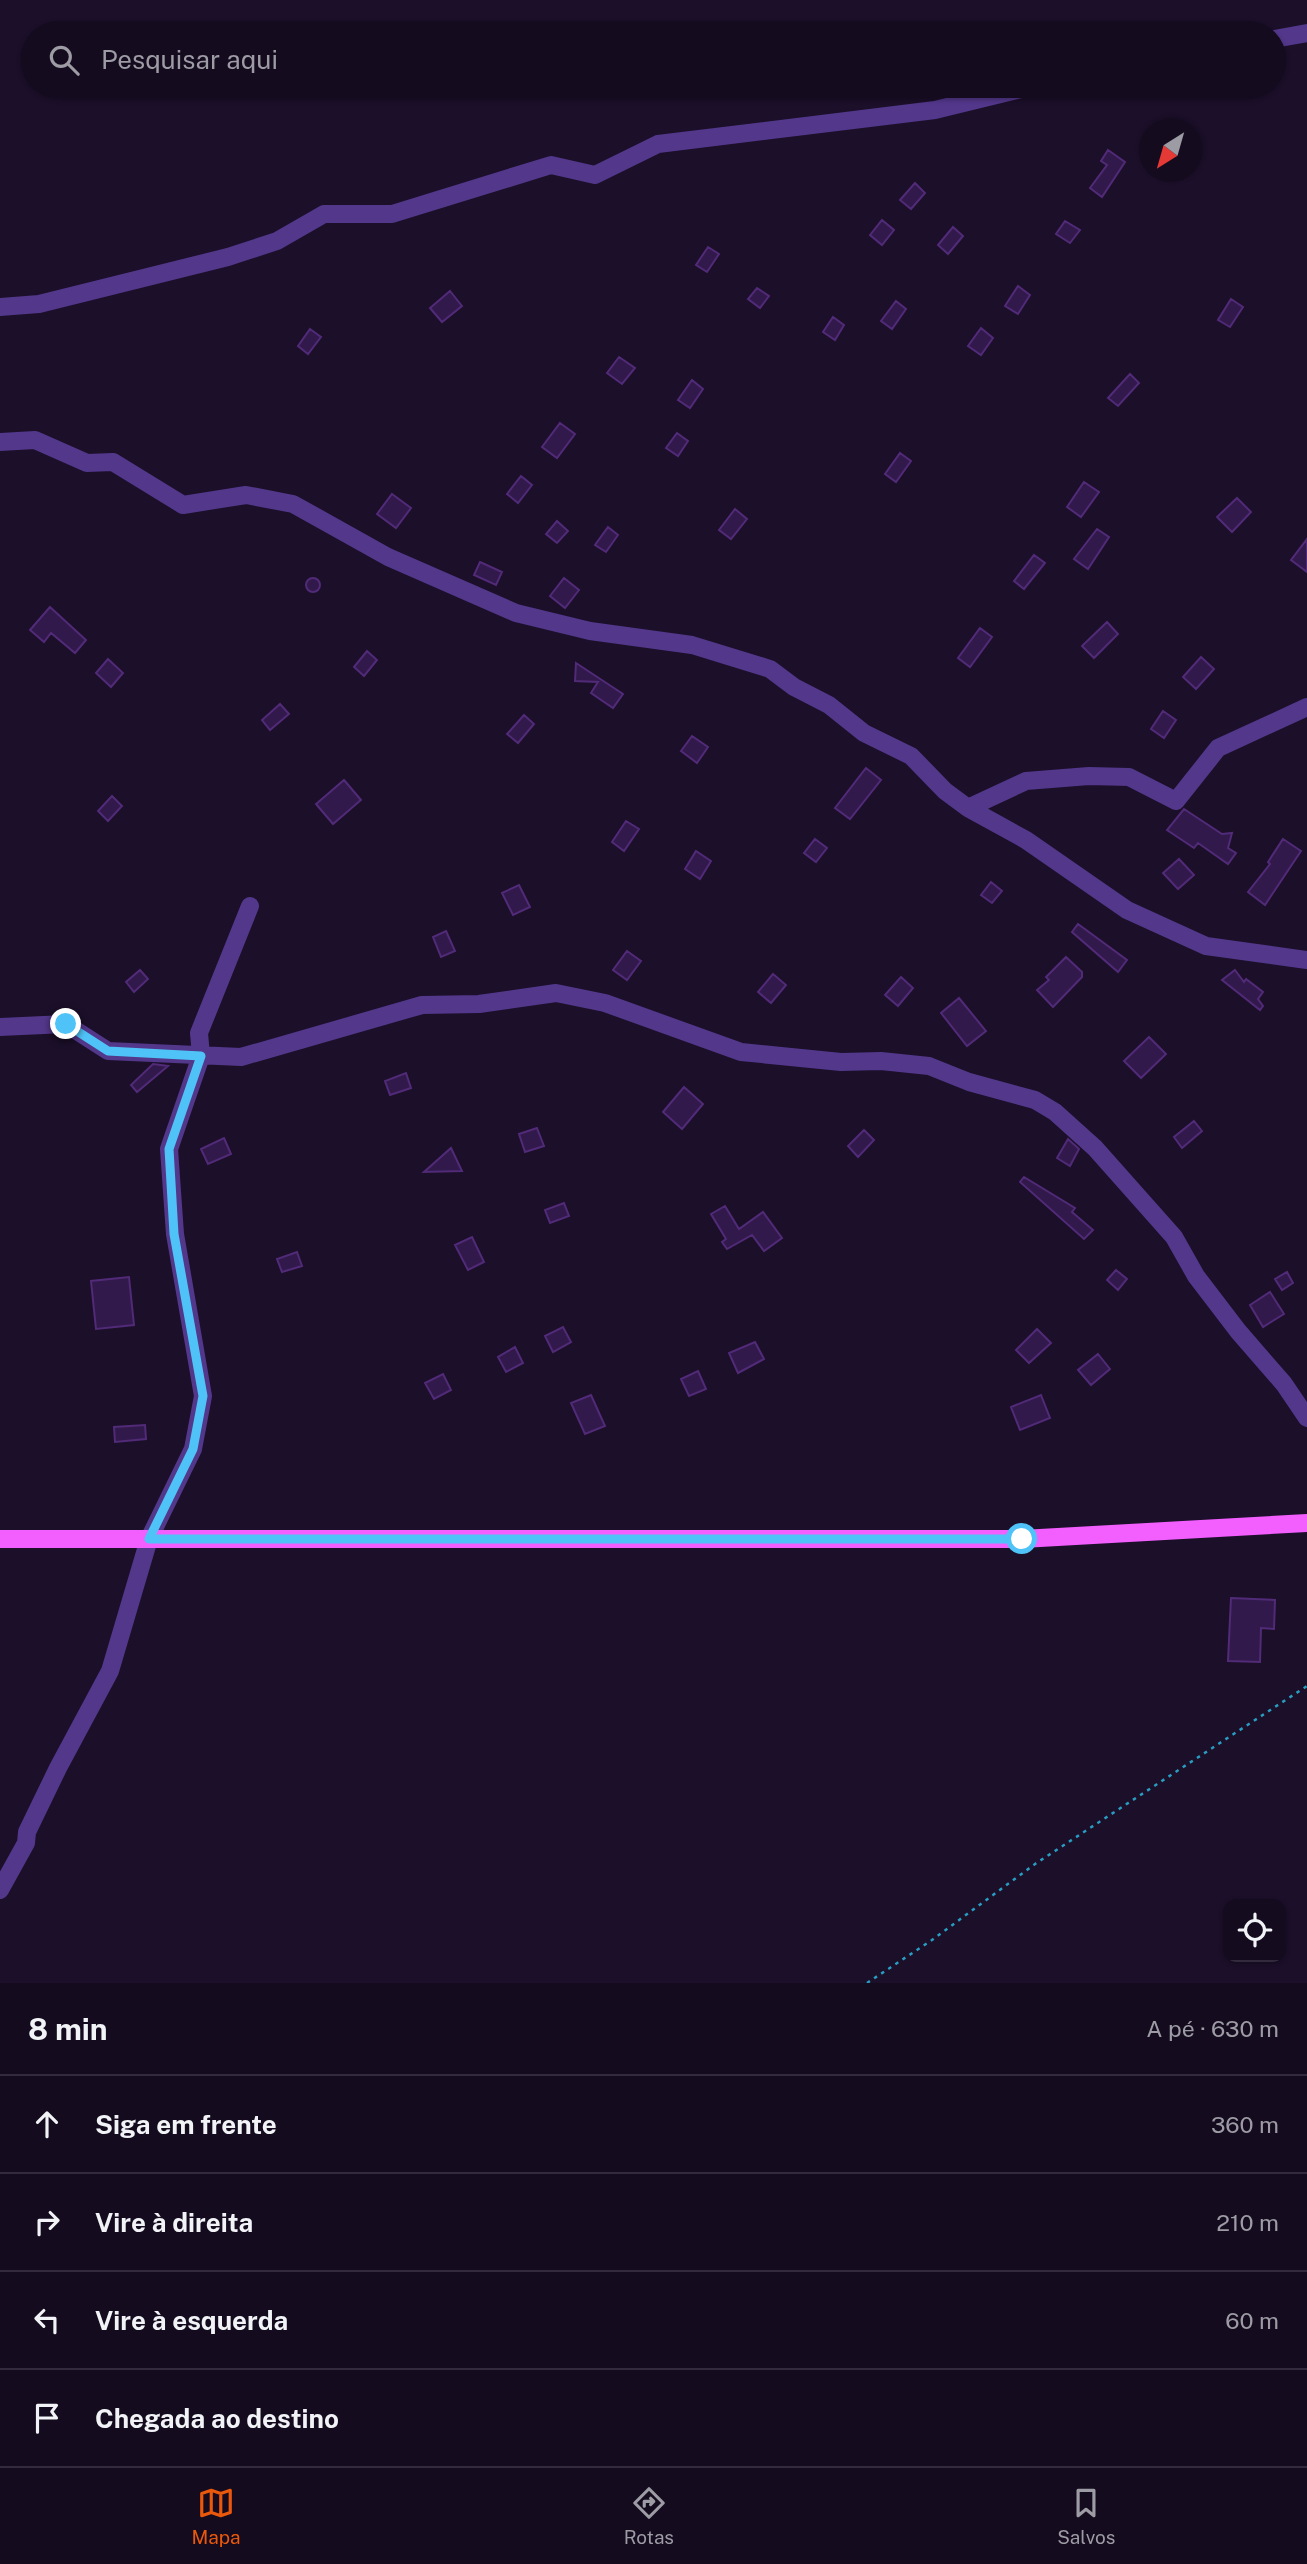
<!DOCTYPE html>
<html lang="pt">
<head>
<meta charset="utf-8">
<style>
	body { margin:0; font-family:"Public Sans",sans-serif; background:#1d1428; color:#f1f3f6 }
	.controls { position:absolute; right:21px; bottom:21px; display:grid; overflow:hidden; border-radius:14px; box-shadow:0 2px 5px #0004 }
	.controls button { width:63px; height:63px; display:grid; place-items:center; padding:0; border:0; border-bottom:2px solid #332b3d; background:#140b1f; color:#f1f3f6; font:35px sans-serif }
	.compass { position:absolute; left:1139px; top:119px; width:63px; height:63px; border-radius:50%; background:#140b1f; box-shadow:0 2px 5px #0004; rotate:217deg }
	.stop { position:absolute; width:21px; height:21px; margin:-16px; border:5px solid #4fc3f7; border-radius:50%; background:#fff }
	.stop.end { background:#4fc3f7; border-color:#fff; box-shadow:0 2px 7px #0008 }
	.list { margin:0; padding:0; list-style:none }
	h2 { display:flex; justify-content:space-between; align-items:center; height:91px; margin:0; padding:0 28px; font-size:30px }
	h2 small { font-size:23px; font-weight:400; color:#9d9ba4 }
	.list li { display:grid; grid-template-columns:46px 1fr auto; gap:21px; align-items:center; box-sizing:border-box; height:98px; padding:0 28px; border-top:2px solid #332b3d }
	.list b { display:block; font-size:26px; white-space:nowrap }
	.list em { font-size:23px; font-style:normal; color:#9d9ba4 }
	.icon { flex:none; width:38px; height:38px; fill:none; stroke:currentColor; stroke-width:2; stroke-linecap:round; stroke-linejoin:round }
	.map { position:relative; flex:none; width:1307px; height:1983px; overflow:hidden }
	.search { position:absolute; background:#140b1f; box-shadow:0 2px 5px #0004; left:21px; right:21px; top:21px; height:77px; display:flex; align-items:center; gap:18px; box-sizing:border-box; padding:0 24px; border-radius:38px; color:#9d9ba4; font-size:26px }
	.sheet { height:483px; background:#140b1f }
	nav { display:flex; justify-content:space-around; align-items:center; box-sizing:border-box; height:98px; border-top:2px solid #332b3d; background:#140b1f; font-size:19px; color:#9d9ba4 }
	nav a { display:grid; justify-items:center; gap:4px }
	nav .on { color:#ea580c }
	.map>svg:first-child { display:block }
</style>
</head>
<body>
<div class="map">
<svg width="1307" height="1983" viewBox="0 0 1307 1983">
	<rect width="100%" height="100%" fill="#1b0f29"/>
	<!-- building -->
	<path fill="#32194b" stroke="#512a78" stroke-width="2" d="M1108 150 1125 162 1102 197 1090 188 1107 165 1101 161Z
		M915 183 925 193 911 209 900 200Z
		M882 220 894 230 882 245 870 235Z
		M1065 221 1080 230 1070 243 1056 234Z
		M953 227 963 236 948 254 938 245Z
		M708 247 719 254 707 272 696 265Z
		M1018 286 1030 295 1018 314 1005 306Z
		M757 288 769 296 760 308 748 299Z
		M450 291 462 306 442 322 430 308Z
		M1231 299 1243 307 1230 327 1218 320Z
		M896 301 906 309 892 329 881 321Z
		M833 317 844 325 835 340 823 332Z
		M981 328 993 338 981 355 968 346Z
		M310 329 321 337 308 354 298 346Z
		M619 357 635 368 622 384 607 373Z
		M1130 374 1139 383 1118 406 1108 398Z
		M692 380 703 389 690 408 678 400Z
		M560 423 575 434 557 458 542 447Z
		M677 433 688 441 678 456 666 448Z
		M900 453 911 461 896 482 885 474Z
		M521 476 532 485 518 503 507 494Z
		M1084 482 1099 492 1081 517 1067 507Z
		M392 494 411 508 396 528 377 514Z
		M1237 498 1251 512 1232 532 1217 517Z
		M735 509 747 519 731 539 719 530Z
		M557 521 568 531 557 543 546 534Z
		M608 527 618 535 606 552 595 545Z
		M1097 529 1109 537 1088 569 1074 559Z
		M1307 539V572L1291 560Z
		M1034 555 1045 563 1024 589 1014 581Z
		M480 562 502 572 496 585 474 575Z
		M564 578 579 590 565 608 550 596Z
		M306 585a7 7 0 1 1 14 0a7 7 0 1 1-14 0Z
		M50 607 86 640 75 653 51 633 44 642 30 630Z
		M1107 622 1118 634 1094 658 1082 646Z
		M980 628 992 637 970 667 958 658Z
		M367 651 377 660 364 676 354 667Z
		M1201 657 1214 669 1196 689 1183 677Z
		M108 659 123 673 111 687 96 673Z
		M576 663 623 694 613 708 591 693 598 682 575 681Z
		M280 704 289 714 270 730 262 720Z
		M1163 711 1176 720 1164 738 1151 729Z
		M524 715 534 724 518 743 507 734Z
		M692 736 708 747 697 763 681 751Z
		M866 768 881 780 850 819 835 808Z
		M344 780 361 800 333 824 316 804Z
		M112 796 122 806 108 821 98 811Z
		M1184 809 1222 834 1232 833 1228 848 1236 853 1228 864 1198 843 1194 848 1167 830Z
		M626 821 639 829 624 851 612 842Z
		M815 839 827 848 816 862 804 853Z
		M1283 839 1301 851 1265 905 1248 892 1270 864 1268 862Z
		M696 851 711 861 700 879 685 869Z
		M1179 859 1194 875 1178 889 1163 873Z
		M991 882 1002 891 992 903 981 895Z
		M519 885 530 907 513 915 502 893Z
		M1078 924 1127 960 1118 972 1072 932Z
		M446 931 455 951 441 957 433 937Z
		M627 951 641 961 627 980 613 970Z
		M1066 957 1082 972V977L1053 1007 1037 990 1049 980 1046 977Z
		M140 970 148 979 134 992 126 982Z
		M1235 970 1244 982 1246 979 1263 992 1258 999 1263 1006 1260 1010 1222 980Z
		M773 974 786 985 771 1003 758 992Z
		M901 977 913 988 898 1006 885 995Z
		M959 998 986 1031 967 1046 941 1013Z
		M1149 1037 1166 1054 1141 1078 1124 1061Z
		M153 1064 168 1066 137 1092 131 1085Z
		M406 1073 411 1088 390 1095 385 1081Z
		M684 1087 703 1104 682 1129 663 1112Z
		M1194 1121 1202 1131 1182 1148 1174 1137Z
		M537 1128 544 1146 525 1152 519 1134Z
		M864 1130 874 1140 858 1157 848 1146Z
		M224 1138 231 1154 208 1164 201 1149Z
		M1068 1139 1079 1149 1070 1166 1057 1158Z
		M451 1148 462 1171 424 1172Z
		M1024 1177 1075 1208 1072 1212 1093 1230 1084 1239 1020 1182Z
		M564 1203 569 1216 550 1223 545 1210Z
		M725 1206 739 1229 763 1212 782 1238 764 1251 752 1235 727 1249 722 1242 726 1239 711 1214Z
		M472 1237 484 1262 468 1270 455 1245Z
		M297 1252 302 1266 282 1272 277 1259Z
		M1116 1270 1127 1279 1118 1290 1107 1280Z
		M1287 1272 1293 1283 1282 1290 1275 1279Z
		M129 1277 134 1325 96 1329 91 1281Z
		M1270 1292 1284 1314 1263 1327 1250 1305Z
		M563 1327 571 1342 553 1352 545 1336Z
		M1037 1329 1051 1343 1029 1363 1016 1350Z
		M755 1342 764 1359 738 1373 729 1353Z
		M515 1347 523 1363 506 1372 498 1357Z
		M1098 1354 1110 1369 1091 1385 1078 1370Z
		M698 1371 706 1389 689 1396 681 1379Z
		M443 1374 451 1390 434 1399 425 1383Z
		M591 1395 605 1426 585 1434 571 1403Z
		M1041 1395 1050 1418 1020 1430 1011 1407Z
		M145 1425 146 1439 115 1442 114 1427Z
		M1231 1598 1275 1600 1274 1629 1261 1628 1260 1662 1228 1661Z"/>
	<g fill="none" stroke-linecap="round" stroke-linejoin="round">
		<!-- path -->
		<path stroke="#299dc1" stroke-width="2.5" stroke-dasharray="3.5 5" stroke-linecap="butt" d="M867 1983 932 1940 1035 1864 1307 1686"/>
		<!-- minor -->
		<path stroke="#53378b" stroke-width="18" d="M1274 39 1307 33
			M0 307 39 304 228 257 277 241 324 214H392L551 165 595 175 658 144 935 110 1033 86
			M0 442 35 440 87 463 113 462 183 505 246 495 293 504 388 557 516 613 590 631 692 645 770 669 794 687 829 705 864 733 911 756 945 791 968 808 1026 840 1127 910 1206 946 1307 960
			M968 808 1026 781 1089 776 1129 777 1176 801 1218 748 1307 707
			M0 1027 66 1024 108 1051 241 1057 422 1005 479 1004 556 993 605 1003 741 1052 841 1062 881 1061 929 1066 969 1082 1035 1100 1055 1112 1095 1148 1174 1237 1196 1276 1238 1331 1284 1384 1307 1418
			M0 1890 26 1843 27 1832 58 1768 110 1671 149 1539 193 1449 203 1396 175 1234 169 1149 201 1056 199 1033 250 906"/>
		<!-- primary -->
		<path stroke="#f35eff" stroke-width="18" d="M0 1539H1022L1307 1523"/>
	</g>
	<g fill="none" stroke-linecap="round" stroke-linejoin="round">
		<!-- route -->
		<path stroke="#4fc3f7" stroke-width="9" d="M66 1024 108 1051 201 1056 169 1149 174 1234 203 1396 193 1449 149 1539H1022"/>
	</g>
</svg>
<div class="controls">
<button><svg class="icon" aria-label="locate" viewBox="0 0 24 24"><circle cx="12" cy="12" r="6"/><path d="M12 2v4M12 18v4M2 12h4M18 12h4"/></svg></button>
</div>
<svg class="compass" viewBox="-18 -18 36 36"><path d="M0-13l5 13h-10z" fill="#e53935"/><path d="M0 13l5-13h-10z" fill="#9d9ba4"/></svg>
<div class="stop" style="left:1022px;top:1539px"></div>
<div class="stop end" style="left:66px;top:1024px"></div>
<div class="search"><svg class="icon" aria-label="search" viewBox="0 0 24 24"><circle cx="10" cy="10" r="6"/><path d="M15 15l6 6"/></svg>Pesquisar aqui</div>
</div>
<section class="sheet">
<h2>8 min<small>A pé · 630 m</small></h2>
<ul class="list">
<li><svg class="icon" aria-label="ahead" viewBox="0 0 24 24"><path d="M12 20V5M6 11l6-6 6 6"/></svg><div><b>Siga em frente</b></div><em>360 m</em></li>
<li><svg class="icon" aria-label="right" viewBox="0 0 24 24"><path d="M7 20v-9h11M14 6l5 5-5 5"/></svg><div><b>Vire à direita</b></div><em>210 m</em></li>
<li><svg class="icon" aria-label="left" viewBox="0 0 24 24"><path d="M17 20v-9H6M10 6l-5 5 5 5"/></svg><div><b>Vire à esquerda</b></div><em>60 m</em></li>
<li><svg class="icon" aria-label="arrive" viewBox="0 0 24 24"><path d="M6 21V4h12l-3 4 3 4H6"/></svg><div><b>Chegada ao destino</b></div></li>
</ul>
</section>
<nav>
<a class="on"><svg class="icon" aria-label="map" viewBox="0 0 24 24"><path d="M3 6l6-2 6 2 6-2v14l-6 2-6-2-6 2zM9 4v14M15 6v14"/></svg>Mapa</a>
<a><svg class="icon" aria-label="directions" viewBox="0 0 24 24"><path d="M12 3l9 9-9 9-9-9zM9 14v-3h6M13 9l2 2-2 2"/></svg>Rotas</a>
<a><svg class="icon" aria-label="saved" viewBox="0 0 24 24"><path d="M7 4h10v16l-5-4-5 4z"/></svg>Salvos</a>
</nav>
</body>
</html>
